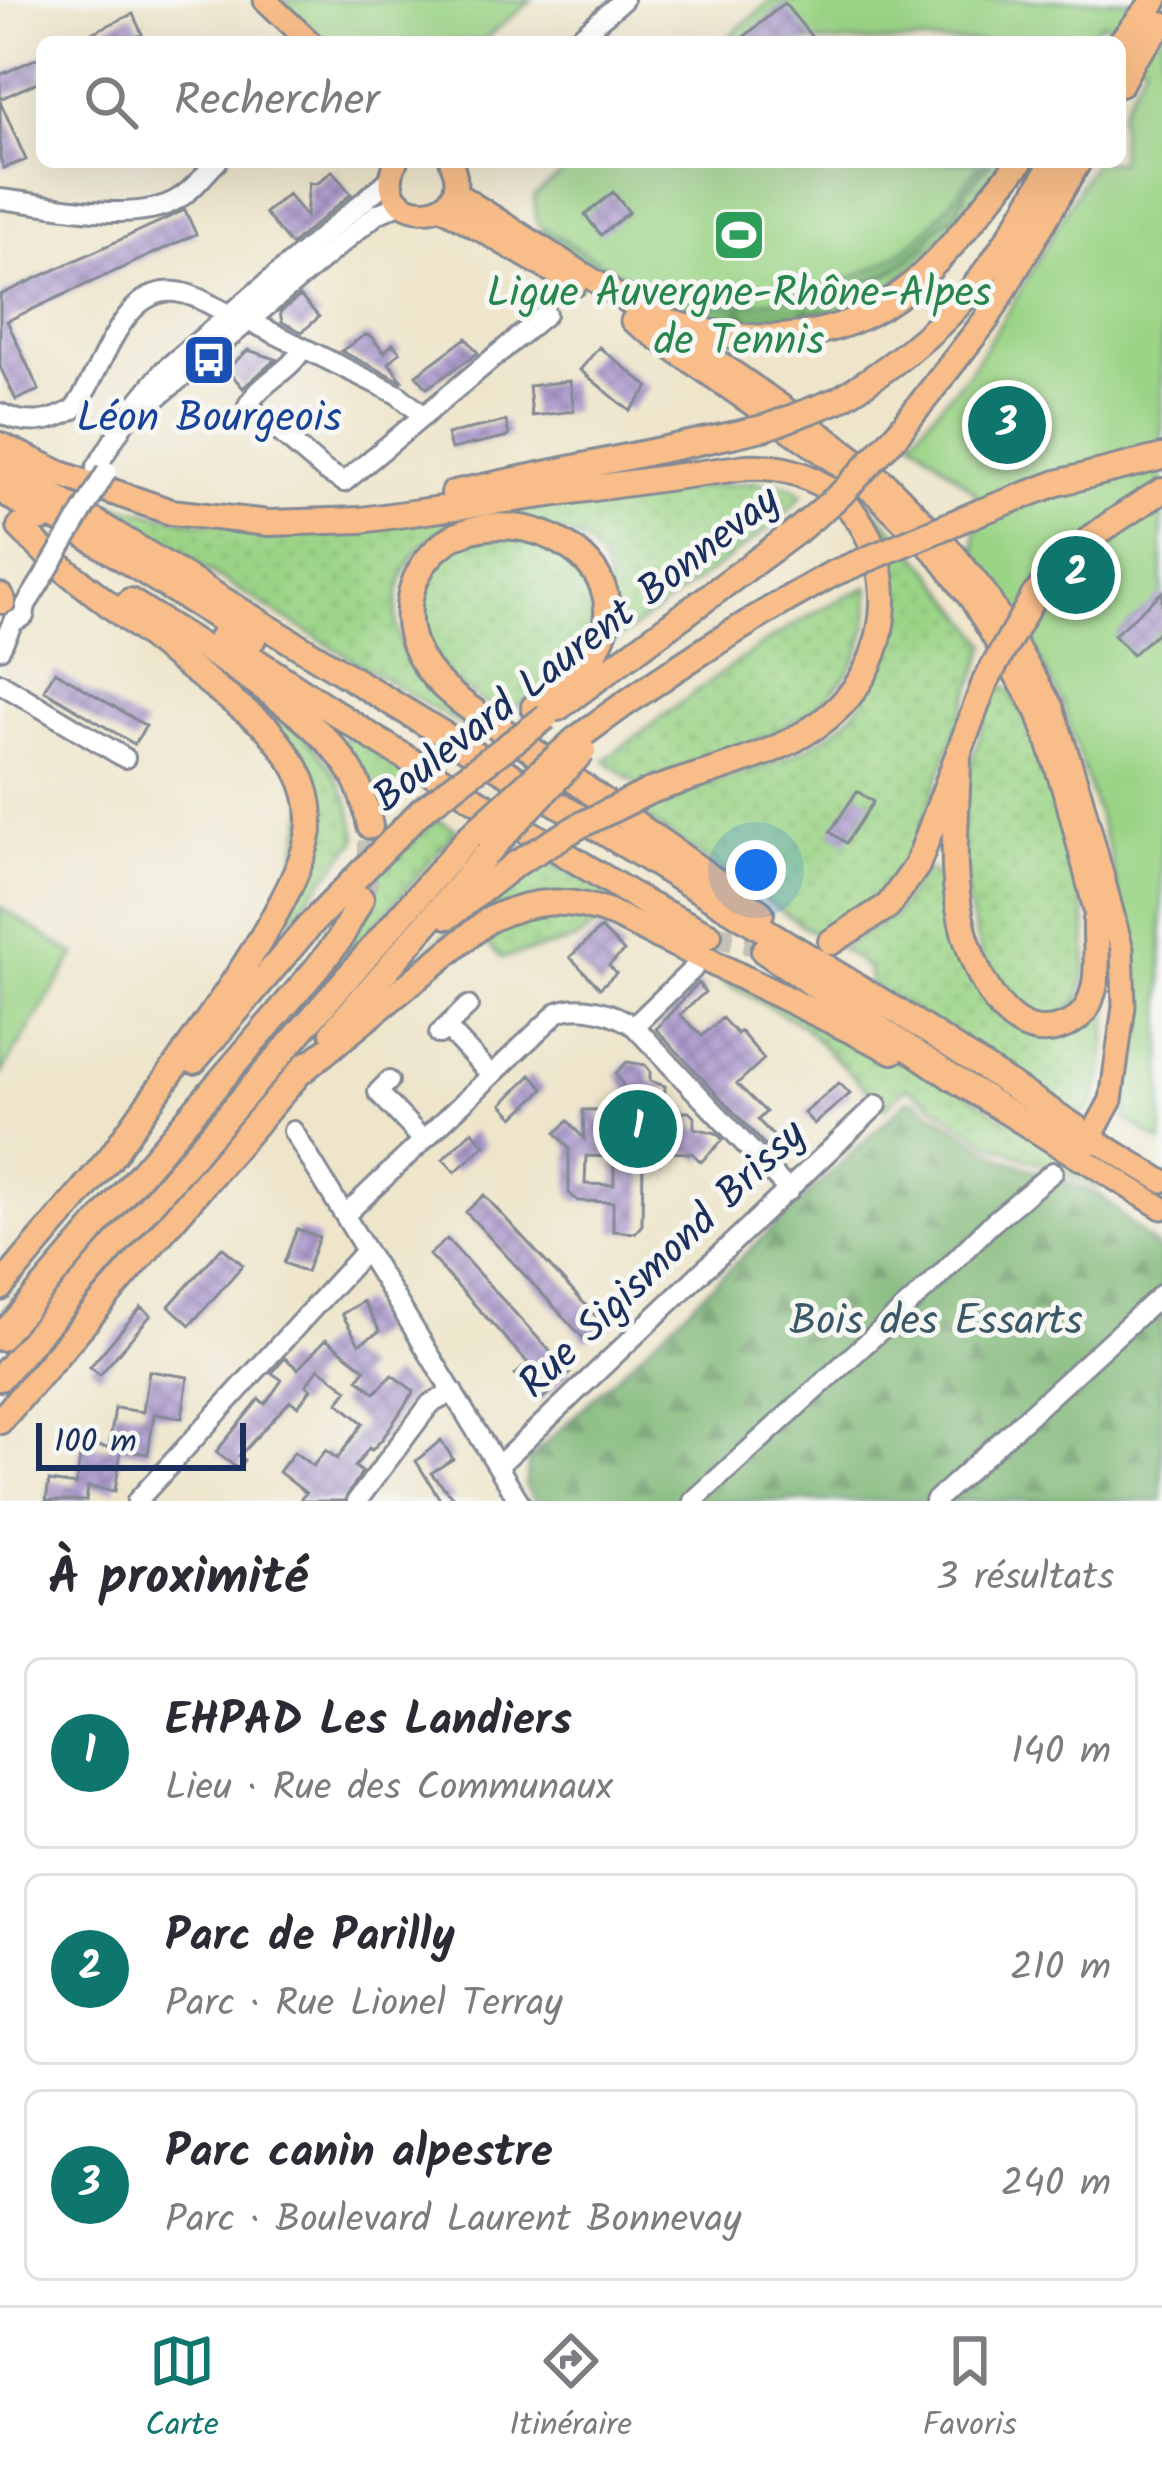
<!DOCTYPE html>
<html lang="fr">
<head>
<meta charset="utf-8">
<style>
	body { margin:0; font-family:Kalam,sans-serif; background:#f7f7f7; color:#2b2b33 }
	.scale { position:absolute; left:36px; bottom:30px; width:210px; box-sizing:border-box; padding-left:12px; border:6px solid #1b2f5e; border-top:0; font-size:33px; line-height:42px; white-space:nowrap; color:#1b2f5e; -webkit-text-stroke:9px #f6f6f2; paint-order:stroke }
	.you { position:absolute; left:756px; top:870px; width:42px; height:42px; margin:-30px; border:9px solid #fff; border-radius:50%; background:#1a73e8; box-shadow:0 0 0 18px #1a73e833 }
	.badge { display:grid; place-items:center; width:78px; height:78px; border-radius:50%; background:#0f766e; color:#fff; font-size:39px; font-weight:700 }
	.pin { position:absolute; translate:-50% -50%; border:6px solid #fff; box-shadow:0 3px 12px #0006 }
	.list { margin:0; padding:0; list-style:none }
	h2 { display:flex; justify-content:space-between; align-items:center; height:156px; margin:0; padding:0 48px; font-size:51px }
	h2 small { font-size:39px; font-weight:400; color:#7c7c81 }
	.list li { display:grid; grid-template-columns:78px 1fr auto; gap:36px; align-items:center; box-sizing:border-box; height:192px; margin:0 24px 24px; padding:0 24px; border:3px solid #e1e1e2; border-radius:18px }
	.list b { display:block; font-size:45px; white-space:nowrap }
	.list p { margin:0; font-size:39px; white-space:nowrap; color:#7c7c81 }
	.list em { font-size:39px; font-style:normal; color:#7c7c81 }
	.icon { flex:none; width:66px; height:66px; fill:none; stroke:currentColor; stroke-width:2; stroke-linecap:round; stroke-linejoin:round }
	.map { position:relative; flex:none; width:1162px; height:1501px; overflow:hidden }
	.search { position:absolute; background:#fff; box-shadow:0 12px 48px #0002; left:36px; right:36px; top:36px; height:132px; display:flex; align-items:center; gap:30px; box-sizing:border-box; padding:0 42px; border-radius:18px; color:#7c7c81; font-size:45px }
	.sheet { height:804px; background:#fff }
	nav { display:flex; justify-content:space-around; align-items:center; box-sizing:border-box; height:168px; border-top:3px solid #e1e1e2; background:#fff; font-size:33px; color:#7c7c81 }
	nav a { display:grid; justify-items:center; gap:6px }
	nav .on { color:#0f766e }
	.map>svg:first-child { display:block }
</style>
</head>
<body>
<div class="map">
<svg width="1162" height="1501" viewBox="0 0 1162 1501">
	<defs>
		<pattern id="grass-dots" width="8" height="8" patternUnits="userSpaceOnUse" patternTransform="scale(3)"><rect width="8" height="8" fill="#9bd486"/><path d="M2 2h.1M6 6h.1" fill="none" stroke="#85b676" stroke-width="1.8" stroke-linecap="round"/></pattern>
		<pattern id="forest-firs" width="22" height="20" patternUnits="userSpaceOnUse" patternTransform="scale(3)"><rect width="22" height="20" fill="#7cb673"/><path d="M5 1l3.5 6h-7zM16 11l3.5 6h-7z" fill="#659462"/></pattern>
		<pattern id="building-cross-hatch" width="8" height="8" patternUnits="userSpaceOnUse" patternTransform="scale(3)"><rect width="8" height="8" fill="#af9ccf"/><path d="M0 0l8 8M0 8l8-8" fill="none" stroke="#8e80ab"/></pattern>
	</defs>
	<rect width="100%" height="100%" fill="#f6f6f2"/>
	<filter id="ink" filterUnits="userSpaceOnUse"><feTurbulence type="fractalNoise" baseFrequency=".00833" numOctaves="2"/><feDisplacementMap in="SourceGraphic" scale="24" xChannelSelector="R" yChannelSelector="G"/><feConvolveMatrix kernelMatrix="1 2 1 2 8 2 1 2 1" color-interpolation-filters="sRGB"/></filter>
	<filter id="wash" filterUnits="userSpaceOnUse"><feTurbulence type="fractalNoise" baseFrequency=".004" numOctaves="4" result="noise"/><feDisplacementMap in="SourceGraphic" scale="48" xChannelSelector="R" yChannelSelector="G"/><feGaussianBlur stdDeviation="2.7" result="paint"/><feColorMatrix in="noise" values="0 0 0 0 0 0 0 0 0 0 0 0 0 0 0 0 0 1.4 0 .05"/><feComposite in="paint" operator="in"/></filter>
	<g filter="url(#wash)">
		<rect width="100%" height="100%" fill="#eee5cb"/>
		<!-- grass -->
		<path fill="url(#grass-dots)" stroke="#5b8272" stroke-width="3" d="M990 162H1005C932 248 885 327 761 326L823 311 837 315 865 284 888 275 927 243 939 223 954 217 967 189Z
			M752 482 788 485 803 494 778 522 605 649C606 621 615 584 600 559 593 549 584 540 572 535 560 531 464 522 453 526 395 544 379 629 416 673 433 693 459 710 479 727L473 733 110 511 112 505 201 523 535 505Z
			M868 503 932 572 987 644 915 843C893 884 864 921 819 937L639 813C693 782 756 776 810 746 898 699 917 586 864 507Z
			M509 537C521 540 535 542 546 546 596 568 608 624 571 664 551 685 526 701 502 716 475 696 442 678 426 648 405 608 429 553 471 541 483 538 497 538 509 537Z
			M868 587C879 721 734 747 638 785L605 760C688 699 772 627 868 587Z
			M167 641C242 691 348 739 357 840L290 919 284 914 310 781Z
			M1001 686 1009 688C1027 723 1044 759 1058 797 1073 838 1111 990 1063 1013 1053 1018 1039 1021 1028 1016 969 987 957 855 964 797 966 777 974 755 980 735 985 718 989 698 1001 686Z
			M348 734 419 781 379 817 342 742Z
			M436 819 457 830 348 957 344 954 374 899 351 897Z
			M547 860 642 913 639 917 543 895 397 981 470 911Z
			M930 870 941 880 959 949 1047 1038 1105 972C1110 1015 1108 1077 1088 1112L1075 1114 870 983 869 969 841 949 895 914 924 872Z
			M582 911 662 942 948 1082 1104 1180 1098 1188 989 1143 907 1087 885 1108 802 1025 679 958 599 923 575 940 502 958 480 936 520 916Z"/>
		<!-- forest -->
		<path fill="url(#forest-firs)" stroke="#4c7268" stroke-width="3" d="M904 162H990L967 189 954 217C938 224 936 231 926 244 911 263 887 275 866 284 862 302 853 308 837 315L822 311 740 334 655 313 537 233 546 229 604 263Z
			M908 1100H914L1004 1159 1100 1195 1162 1253V1501H535L525 1485 529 1459Z"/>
		<!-- park -->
		<path fill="#9bd486" stroke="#5b8272" stroke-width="3" d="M282 0H532L481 42H326Z
			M772 0H1162V1143L1125 1119 1141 995 1109 850 1062 702 1007 596 975 553 976 493 912 438 969 372 1010 308 1094 162H1120V113L1145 63 1103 22 1082 42H722Z
			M577 162H981C961 188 941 216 917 239 872 281 762 311 702 304 651 297 582 250 537 224L534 196Z
			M0 907 75 955 0 1076Z"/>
		<g id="blocks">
			<!-- building -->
			<path fill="url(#building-cross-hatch)" fill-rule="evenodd" d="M784 3 816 42H738Z
				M133 14 142 34 124 42H71Z
				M42 56V80L0 99V75Z
				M0 101 26 160 4 168 0 158Z
				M332 171 351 194 291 245 265 213 288 194 306 217 309 183 317 184Z
				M613 192 629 212 601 235 585 215Z
				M185 210 196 234 7 321 39 390 16 400 0 367V295Z
				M300 296 319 317 302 332 282 322 280 312Z
				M365 335 371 336 384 352 393 344 400 352 389 363 403 382 341 351Z
				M466 338 478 353 427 388 416 375Z
				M599 347 649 387 630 411 580 370Z
				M248 350 276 359 243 388 227 369Z
				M570 381 574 411 532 416 529 386Z
				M506 421 509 436 451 449 447 434Z
				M1162 592V628L1132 655 1114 635Z
				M55 671 146 726 134 744 44 690Z
				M857 791 873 802 846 843 830 832Z
				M601 928 624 951 609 965 616 973 600 988 570 957Z
				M698 983 705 992 680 1015 702 1036 722 1018 737 1034 740 1031 764 1059 737 1084 766 1112 758 1120 781 1144 776 1150 780 1154 776 1157 656 1029Z
				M627 1062 645 1065 650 1071V1081L665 1086 664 1112H689L694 1117V1128L716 1133 723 1140 701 1162 692 1153 659 1152V1163H643L642 1225 635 1233 613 1231V1202L578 1201 569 1193V1148L556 1133 568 1121 584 1139 583 1110H599V1121L626 1122 627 1092 616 1073ZM586 1156 614 1157V1185L585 1184Z
				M531 1075 544 1089 514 1117 502 1104Z
				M839 1083 850 1094 814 1124 804 1113Z
				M472 1131 485 1145 455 1172 443 1159Z
				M484 1195 604 1325 586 1341 466 1212Z
				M297 1229 319 1237 306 1272 284 1263Z
				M447 1239 570 1373 539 1402 515 1375 528 1363 429 1255Z
				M222 1247 243 1265 190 1325 169 1306Z
				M363 1301 380 1331 359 1344 342 1314Z
				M141 1307 151 1315 100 1375 90 1367Z
				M326 1339 365 1369 358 1379 375 1393 392 1375 414 1391 383 1438 372 1450 369 1448 355 1467 362 1472 344 1501H299L306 1493 279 1472 294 1452 313 1466 326 1450 337 1459 363 1423 338 1403 348 1390 319 1368 306 1385 311 1389 298 1406 290 1401 239 1456 244 1460 238 1469 216 1452 259 1399 265 1404 282 1380 272 1373 285 1358 298 1369Z
				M149 1371 188 1377 182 1418 154 1414 148 1454 121 1450 115 1491 88 1487 86 1501H46L49 1481 76 1485 82 1444 109 1448 115 1408 143 1412Z
				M441 1440 453 1459 431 1473 456 1501H441L416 1461Z"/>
		</g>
	</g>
	<g filter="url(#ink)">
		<use href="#blocks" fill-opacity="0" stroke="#848a94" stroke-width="3"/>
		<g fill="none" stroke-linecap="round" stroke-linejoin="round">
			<!-- highway-tunnel -->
			<path stroke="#c4c1b5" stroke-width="24" stroke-dasharray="24 12" stroke-linecap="butt" d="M361 899 370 866V826
				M709 935 783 949"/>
			<!-- minor casing -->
			<g stroke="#848a94" stroke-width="24">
				<path id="minor" d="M574 42 623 0
					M0 199C48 204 133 225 176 200 193 191 203 175 217 162
					M303 348C290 372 262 381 248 405L324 470 344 482 546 314
					M152 402 377 214 402 203
					M0 413C26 426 49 424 74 409 102 374 121 285 176 292 203 295 221 315 247 320L397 394 424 416
					M96 468 134 407 164 370 391 178
					M0 649 13 622 24 616 26 605 38 586
					M0 683 125 758
					M634 1026 789 1191
					M446 1027 491 1075
					M439 1034 468 1006
					M389 1081 378 1092 423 1140
					M293 1131 519 1501
					M345 1215 558 1012C581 1003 613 1012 634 1026L693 969
					M498 1466 877 1105
					M137 1501 366 1250
					M357 1501 430 1404 453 1392
					M693 1501 929 1286 991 1224 1053 1172
					M935 1501 1162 1294"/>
			</g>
			<!-- major casing -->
			<g stroke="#848a94" stroke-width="27">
				<path id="major" d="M265 0 310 42
					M396 162C367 227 480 226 451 162
					M454 192 679 334 840 447 886 483 947 545 985 592 1052 707 1081 796 1122 949 1124 1006 1111 1100 1080 1157 1162 1208
					M441 207 575 285
					M632 321 831 459 876 495 937 555 972 601 1038 713 1067 800 1101 934
					M1092 1138 1162 1181"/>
			</g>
			<!-- highway casing -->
			<g stroke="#848a94" stroke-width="30">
				<path id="highway" d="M1120 43 1155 0
					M1120 84 1134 58 1162 24
					M647 314C734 348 834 350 909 287 951 252 985 203 1020 162
					M838 400C948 334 993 274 1053 162
					M898 433 986 320 1078 162
					M0 445 61 474 171 512 269 523 361 520 746 467C877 460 926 618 840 706 792 755 711 769 648 792
					M0 464 899 1012 1092 1138
					M0 489 43 518
					M454 493 732 435
					M33 503 253 639
					M980 512 1057 483 1162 457
					M20 527 55 562 267 728C290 756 309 780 310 818 312 895 156 1088 109 1160
					M0 596 3 601
					M1034 596C1073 547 1109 523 1162 491
					M130 601C192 642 308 706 347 765 360 784 366 805 370 826
					M221 638 377 740 649 905 709 935
					M534 707C555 691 580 676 594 653 652 559 504 488 437 549 407 577 400 621 420 657 441 697 496 724 532 750 608 804 684 859 761 913
					M558 708 797 531
					M575 740C658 678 741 624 832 574
					M958 759C957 820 948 875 965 935 977 975 1007 1046 1061 1027 1077 1022 1088 1010 1092 995 1100 973 1095 943 1096 920
					M449 916 514 865
					M831 942 888 906 917 866 985 682
					M764 951 953 1078 1080 1157
					M333 1032 490 850
					M194 1061 309 926 422 810
					M298 1074 487 921C531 898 569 897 615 915L893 1051
					M0 1288 116 1151
					M0 1338 317 968 339 940 361 899
					M0 1378 469 837
					M0 1421 307 1064"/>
			</g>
			<!-- minor -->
			<use href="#minor" stroke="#fff" stroke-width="18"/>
			<!-- major -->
			<use href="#major" stroke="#f8bd89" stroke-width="21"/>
			<!-- highway -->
			<use href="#highway" stroke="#f8bd89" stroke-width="24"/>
			<!-- minor-bridge casing -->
			<g stroke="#848a94" stroke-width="24" stroke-linecap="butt">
				<path id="minor-bridge" d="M38 586 107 471"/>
			</g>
			<!-- highway-bridge casing -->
			<g stroke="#848a94" stroke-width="30" stroke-linecap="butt">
				<path id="highway-bridge" d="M732 435 767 427 838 400
					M797 531 842 493 898 433
					M832 574 980 512
					M985 682 1034 596
					M422 810 546 717
					M469 837 575 740
					M490 850 583 751
					M514 865 579 826 648 792"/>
			</g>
			<!-- minor-bridge -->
			<use href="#minor-bridge" stroke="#fff" stroke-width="18"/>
			<!-- highway-bridge -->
			<use href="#highway-bridge" stroke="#f8bd89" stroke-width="24"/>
		</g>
	</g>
	<!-- icons -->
	<defs>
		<g id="stadium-square" transform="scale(2.7)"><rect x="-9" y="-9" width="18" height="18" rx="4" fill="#2e9e5b" stroke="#f6f6f2"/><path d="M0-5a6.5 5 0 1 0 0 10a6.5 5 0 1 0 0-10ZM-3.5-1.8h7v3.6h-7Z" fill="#fff"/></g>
		<g id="bus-square" transform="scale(2.7)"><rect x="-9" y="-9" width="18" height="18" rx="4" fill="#1a4fb4" stroke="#f6f6f2"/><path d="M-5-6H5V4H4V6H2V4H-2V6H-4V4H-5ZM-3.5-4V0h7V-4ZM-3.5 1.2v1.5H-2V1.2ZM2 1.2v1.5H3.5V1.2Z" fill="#fff"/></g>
	</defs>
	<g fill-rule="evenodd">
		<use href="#stadium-square" x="739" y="235"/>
		<use href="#bus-square" x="209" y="360"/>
	</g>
	<g text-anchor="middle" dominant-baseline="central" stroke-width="10" stroke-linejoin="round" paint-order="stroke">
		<!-- leisure labels -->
		<g font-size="42" fill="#27864d" stroke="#f6f6f2">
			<text x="739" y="294">Ligue Auvergne-Rhône-Alpes<tspan x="739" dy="48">de Tennis</tspan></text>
		</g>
		<!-- transit labels -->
		<g font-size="42" fill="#164399" stroke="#f6f6f2">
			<text x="209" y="419">Léon Bourgeois</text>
		</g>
		<!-- street labels -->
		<g font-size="42" fill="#1b2f5e" stroke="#f6f6f2">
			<text transform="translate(577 650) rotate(-38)">Boulevard Laurent Bonnevay</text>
			<text transform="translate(663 1260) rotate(-44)">Rue Sigismond Brissy</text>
		</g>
		<!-- park labels -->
		<g font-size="42" fill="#3b5868" stroke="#f6f6f2">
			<text x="936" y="1322">Bois des Essarts</text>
		</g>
	</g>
</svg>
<div class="scale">100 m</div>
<div class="you"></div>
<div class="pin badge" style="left:638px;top:1129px">1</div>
<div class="pin badge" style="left:1076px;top:575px">2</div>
<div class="pin badge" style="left:1007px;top:425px">3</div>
<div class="search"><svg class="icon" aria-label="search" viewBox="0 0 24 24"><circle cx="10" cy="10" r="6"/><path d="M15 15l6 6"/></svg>Rechercher</div>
</div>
<section class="sheet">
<h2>À proximité<small>3 résultats</small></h2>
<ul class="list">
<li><span class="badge">1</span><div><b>EHPAD Les Landiers</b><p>Lieu · Rue des Communaux</p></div><em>140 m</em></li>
<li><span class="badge">2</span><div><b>Parc de Parilly</b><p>Parc · Rue Lionel Terray</p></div><em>210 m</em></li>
<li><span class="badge">3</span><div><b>Parc canin alpestre</b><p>Parc · Boulevard Laurent Bonnevay</p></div><em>240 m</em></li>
</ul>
</section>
<nav>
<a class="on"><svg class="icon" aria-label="map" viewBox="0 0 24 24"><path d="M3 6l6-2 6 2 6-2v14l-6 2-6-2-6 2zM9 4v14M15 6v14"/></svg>Carte</a>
<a><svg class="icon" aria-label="directions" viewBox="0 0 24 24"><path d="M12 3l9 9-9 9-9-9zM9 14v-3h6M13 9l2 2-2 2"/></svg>Itinéraire</a>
<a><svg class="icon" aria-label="saved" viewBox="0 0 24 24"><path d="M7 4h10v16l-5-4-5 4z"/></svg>Favoris</a>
</nav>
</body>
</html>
